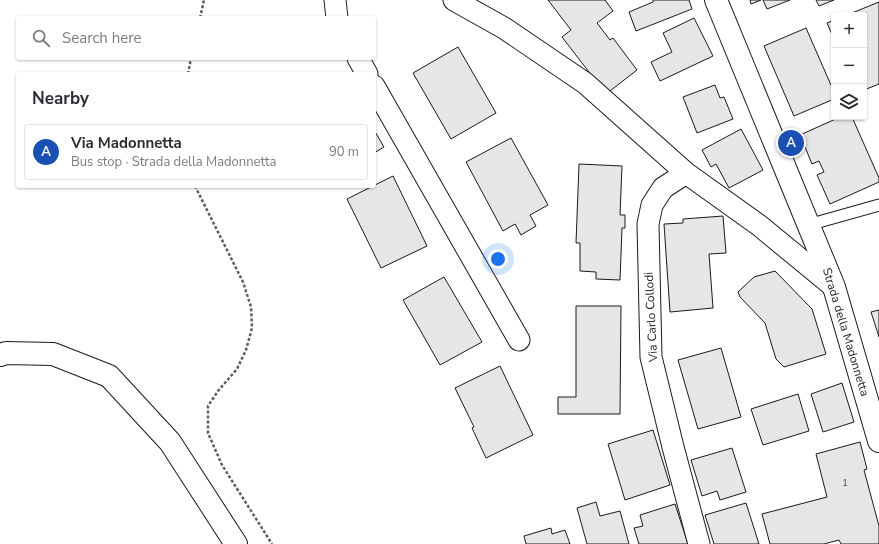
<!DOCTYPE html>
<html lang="en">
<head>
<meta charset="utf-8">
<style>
	body { margin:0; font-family:"Nunito Sans",sans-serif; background:#f7f7f7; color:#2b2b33 }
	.controls { position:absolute; right:12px; top:12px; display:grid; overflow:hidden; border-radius:4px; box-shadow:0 1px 3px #0004 }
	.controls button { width:36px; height:36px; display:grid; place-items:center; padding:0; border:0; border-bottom:1px solid #e1e1e2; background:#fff; color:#2b2b33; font:20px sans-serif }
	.you { position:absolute; left:498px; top:259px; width:14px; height:14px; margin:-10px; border:3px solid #fff; border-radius:50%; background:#1a73e8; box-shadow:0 0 0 6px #1a73e833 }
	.badge { display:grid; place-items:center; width:26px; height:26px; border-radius:50%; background:#111827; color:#fff; font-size:13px; font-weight:700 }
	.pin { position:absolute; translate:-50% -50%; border:2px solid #fff; box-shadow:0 1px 4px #0006 }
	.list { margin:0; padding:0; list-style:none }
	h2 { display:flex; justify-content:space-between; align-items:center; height:52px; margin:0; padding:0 16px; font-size:17px }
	h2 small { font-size:13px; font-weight:400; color:#7c7c81 }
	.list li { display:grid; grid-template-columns:26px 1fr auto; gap:12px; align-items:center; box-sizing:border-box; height:56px; margin:0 8px 8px; padding:0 8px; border:1px solid #e1e1e2; border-radius:4px }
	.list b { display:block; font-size:15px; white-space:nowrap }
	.list p { margin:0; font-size:13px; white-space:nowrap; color:#7c7c81 }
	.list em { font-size:13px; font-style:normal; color:#7c7c81 }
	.icon { flex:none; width:22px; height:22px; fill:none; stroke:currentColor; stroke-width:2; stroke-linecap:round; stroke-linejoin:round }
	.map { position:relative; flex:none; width:879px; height:544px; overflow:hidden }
	.search { position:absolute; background:#fff; box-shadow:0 1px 3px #0004; left:16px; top:16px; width:360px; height:44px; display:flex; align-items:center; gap:10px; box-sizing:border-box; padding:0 14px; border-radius:4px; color:#7c7c81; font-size:15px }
	.panel { position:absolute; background:#fff; box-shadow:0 1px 3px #0004; left:16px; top:72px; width:360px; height:116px; border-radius:4px }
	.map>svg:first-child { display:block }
</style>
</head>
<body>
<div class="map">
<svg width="879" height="544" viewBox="0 0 879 544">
	<rect width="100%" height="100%" fill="#fff"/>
	<!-- building -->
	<path fill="#e6e6e6" stroke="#1a1a1a" d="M548 0H605L613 11 597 23 610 40 613 38 637 70 606 94 562 37 571 30Z
		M653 0H689L692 9 636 31 629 12 653 2Z
		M750 0H761L751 4Z
		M763 0H790L767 9Z
		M816 0H834L819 6Z
		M879 2V84L864 90V15H847Z
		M694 18 713 56 660 81 651 62 672 52 663 33Z
		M834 20V39L827 23Z
		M806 28 834 92V99L794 116 764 46Z
		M458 47 496 113 451 139 413 73Z
		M715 85 720 98 724 97 733 119 697 133 683 97Z
		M840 117H852L879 178V182L830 204 817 175 824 172 819 161 812 164 800 135Z
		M741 129 763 170 729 188 716 164 711 167 702 150Z
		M374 130 384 147 374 153Z
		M511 138 548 205 530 215 536 226 521 235 515 224 503 231 466 162Z
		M579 164 622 166 620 215H625V228H622L620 280 596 279V272L580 271V243H576Z
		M393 176 427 246 381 268 347 199Z
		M723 216 726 253 709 254 713 308 670 312 664 224 683 223V219Z
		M775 271 812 309 826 354 784 367 776 359 765 323 740 297 738 292 754 277Z
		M444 277 482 342 440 365 403 300Z
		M576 306H621L620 414H558V397H576Z
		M879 310V337L871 312Z
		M721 348 741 417 698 429 678 360Z
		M500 366 533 435 486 458 472 428 474 427 455 388Z
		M842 383 854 422 823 432 811 394Z
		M798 394 809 431 763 445 751 409Z
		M653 430 670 485 625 500 608 444Z
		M860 442 867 469 864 470 879 526V544H841L839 540 824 544H770L762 514 827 497 816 454Z
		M732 448 746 492 720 500 717 491 702 496 691 460Z
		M596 502 600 516 620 511 629 544H587L577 508Z
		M746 503 759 544H714L705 515Z
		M675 504 688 544H639L634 528 643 526 640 515Z
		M551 528 552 534 565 530 570 544H526L524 536Z"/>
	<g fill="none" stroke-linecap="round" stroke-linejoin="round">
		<!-- service casing -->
		<g stroke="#1a1a1a" stroke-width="13">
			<path id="service" d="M808 225 879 205"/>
		</g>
		<!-- minor casing -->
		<g stroke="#1a1a1a" stroke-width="23">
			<path id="minor" d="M335 0 337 18
				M454 0 504 28 585 83 686 173 760 226 834 287
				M358 58 367 74
				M374 86 519 340
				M686 173 663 188 652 205 648 224 651 357 673 447 699 544"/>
		</g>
		<!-- tertiary casing -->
		<g stroke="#1a1a1a" stroke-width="24">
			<path id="tertiary" d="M716 0 834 287 879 441"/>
		</g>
		<!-- secondary casing -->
		<g stroke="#1a1a1a" stroke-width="24">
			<path id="secondary" d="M0 355 6 353 53 354 109 376 170 442 236 544"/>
		</g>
		<!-- path -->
		<path stroke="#5f5f5f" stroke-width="2.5" stroke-dasharray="3 2" stroke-linecap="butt" d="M200 18 204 0
			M188 74 191 58
			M195 186 243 282 251 307 252 328 246 350 237 369 218 391 208 406V433L222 465 272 544"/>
		<!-- service -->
		<use href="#service" stroke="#fff" stroke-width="11"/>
		<!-- minor -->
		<use href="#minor" stroke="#fff" stroke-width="21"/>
		<!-- tertiary -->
		<use href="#tertiary" stroke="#fff" stroke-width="22"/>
		<!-- secondary -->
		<use href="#secondary" stroke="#fff" stroke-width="22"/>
	</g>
	<g text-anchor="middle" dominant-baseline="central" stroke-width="3" stroke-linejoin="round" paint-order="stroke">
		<!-- number labels -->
		<g font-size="10" fill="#4d4d4d">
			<text x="845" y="483">1</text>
		</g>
		<!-- street labels -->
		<g font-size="12" fill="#1a1a1a" stroke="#fff">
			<text transform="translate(651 317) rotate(-93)">Via Carlo Collodi</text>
			<text transform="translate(846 332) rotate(73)">Strada della Madonnetta</text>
		</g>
	</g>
</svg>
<div class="controls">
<button>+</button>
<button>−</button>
<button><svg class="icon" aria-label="layers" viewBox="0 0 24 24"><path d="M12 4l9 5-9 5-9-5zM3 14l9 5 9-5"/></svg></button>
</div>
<div class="you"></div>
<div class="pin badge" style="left:791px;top:143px;background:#1a4fb4">A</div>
<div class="search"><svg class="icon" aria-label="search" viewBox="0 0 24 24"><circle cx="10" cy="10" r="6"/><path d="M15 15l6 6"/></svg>Search here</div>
<section class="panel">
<h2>Nearby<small></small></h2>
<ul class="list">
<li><span class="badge" style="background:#1a4fb4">A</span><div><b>Via Madonnetta</b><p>Bus stop · Strada della Madonnetta</p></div><em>90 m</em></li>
</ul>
</section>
</div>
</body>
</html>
